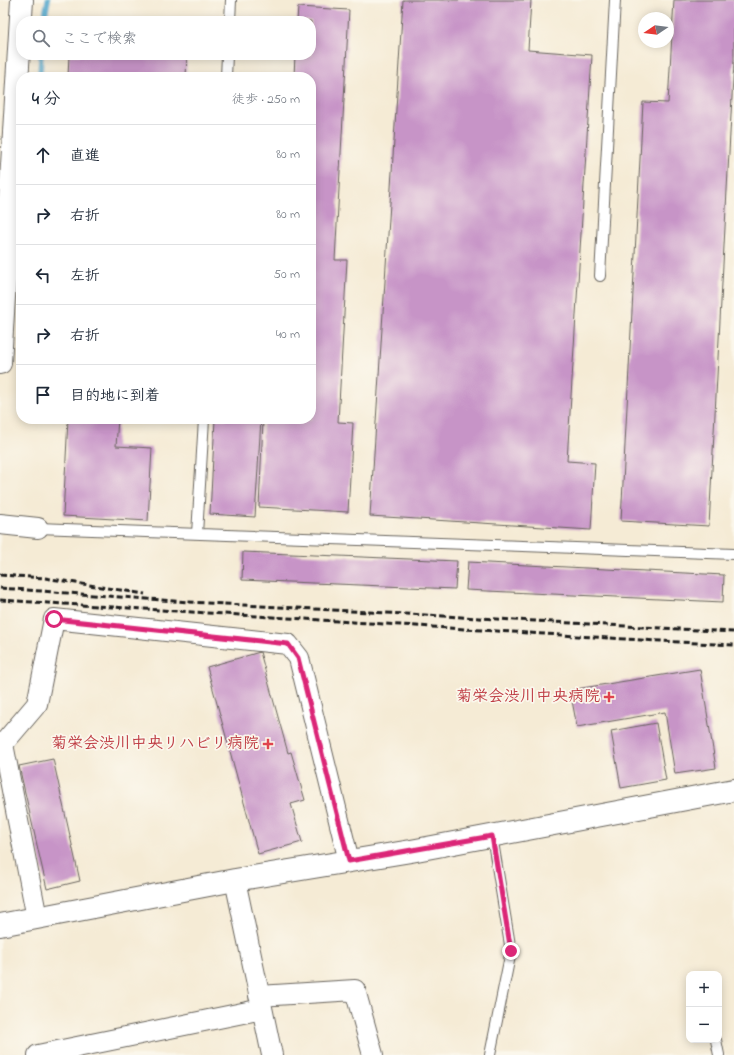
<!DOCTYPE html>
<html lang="ja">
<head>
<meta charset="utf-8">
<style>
	body { margin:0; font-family:"Indie Flower","Klee One",sans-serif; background:#f2f2f3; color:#1f2937 }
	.controls { position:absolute; right:12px; bottom:12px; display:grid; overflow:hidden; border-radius:8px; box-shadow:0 2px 10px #0003 }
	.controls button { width:36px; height:36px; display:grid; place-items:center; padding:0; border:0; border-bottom:1px solid #e0e1e3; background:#fff; color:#1f2937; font:20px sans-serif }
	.compass { position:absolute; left:638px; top:12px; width:36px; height:36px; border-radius:50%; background:#fff; box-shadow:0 2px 10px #0003; rotate:257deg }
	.stop { position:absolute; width:12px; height:12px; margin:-9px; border:3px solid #db2777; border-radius:50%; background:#fff }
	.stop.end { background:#db2777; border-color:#fff; box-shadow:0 1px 4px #0008 }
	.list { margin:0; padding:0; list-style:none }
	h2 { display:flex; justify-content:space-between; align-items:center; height:52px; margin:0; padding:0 16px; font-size:17px }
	h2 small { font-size:13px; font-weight:400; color:#747a83 }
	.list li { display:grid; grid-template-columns:26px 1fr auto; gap:12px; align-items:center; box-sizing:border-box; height:60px; padding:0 16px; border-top:1px solid #e0e1e3 }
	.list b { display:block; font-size:15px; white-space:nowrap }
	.list em { font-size:13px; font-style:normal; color:#747a83 }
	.icon { flex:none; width:22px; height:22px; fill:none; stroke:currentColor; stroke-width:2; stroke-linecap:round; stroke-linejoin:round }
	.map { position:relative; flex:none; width:734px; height:1055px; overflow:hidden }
	.search { position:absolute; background:#fff; box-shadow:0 2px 10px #0003; left:16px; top:16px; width:300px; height:44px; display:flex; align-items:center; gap:10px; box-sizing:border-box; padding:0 14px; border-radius:16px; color:#747a83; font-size:15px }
	.panel { position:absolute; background:#fff; box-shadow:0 2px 10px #0003; left:16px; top:72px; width:300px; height:352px; border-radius:16px }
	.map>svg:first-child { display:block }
</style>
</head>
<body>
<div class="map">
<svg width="734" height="1055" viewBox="0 0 734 1055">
	<rect width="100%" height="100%" fill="#fbf7ec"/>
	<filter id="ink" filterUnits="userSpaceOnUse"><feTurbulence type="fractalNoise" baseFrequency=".025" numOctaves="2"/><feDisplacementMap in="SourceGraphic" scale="8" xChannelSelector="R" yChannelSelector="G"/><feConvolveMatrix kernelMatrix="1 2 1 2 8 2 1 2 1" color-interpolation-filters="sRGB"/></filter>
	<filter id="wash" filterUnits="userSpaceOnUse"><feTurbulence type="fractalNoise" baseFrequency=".012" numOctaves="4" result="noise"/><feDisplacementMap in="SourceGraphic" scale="16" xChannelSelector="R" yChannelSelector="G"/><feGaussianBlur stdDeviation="0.9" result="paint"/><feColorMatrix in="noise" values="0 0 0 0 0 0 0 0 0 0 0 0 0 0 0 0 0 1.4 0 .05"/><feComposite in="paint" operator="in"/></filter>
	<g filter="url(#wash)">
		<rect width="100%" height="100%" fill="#f5ebd5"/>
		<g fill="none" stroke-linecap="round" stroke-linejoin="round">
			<!-- stream -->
			<path stroke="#50a6cc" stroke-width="5.5" d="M44 21 48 0
				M40 77 41 55"/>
		</g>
		<g id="blocks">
			<!-- building -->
			<path fill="#c794c7" d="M403 0H531L528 50 592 55 567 461 595 463 591 530 370 516Z
				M674 0H734V59L709 526 621 521 643 102 668 103Z
				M298 7 349 10 335 260H347L338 422 353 423 348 512 259 507 263 421 275 422 276 419H311V77H294L295 55H311V21H297Z
				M69 55H187L186 77H68Z
				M68 419H118L116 446 152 448 148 521 63 516Z
				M215 419H261L255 517 210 514Z
				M243 552 457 561 455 589 242 580Z
				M468 562 724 575 723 602 466 590Z
				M260 652 288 753 291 752 305 800 291 804 302 842 258 854 207 667Z
				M700 669 716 768 675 774 665 712 577 727 570 690Z
				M656 723 666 780 621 788 611 731Z
				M53 759 80 881 47 889 19 766Z"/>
		</g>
	</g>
	<g filter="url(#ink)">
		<use href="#blocks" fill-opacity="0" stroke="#68645d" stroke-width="1"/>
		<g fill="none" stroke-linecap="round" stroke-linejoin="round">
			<!-- service casing -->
			<g stroke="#68645d" stroke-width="12">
				<path id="service" d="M230 21 231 0
					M226 77 227 55
					M600 276 615 0
					M38 528 734 554
					M197 534 204 419
					M716 1040 719 1055
					M490 1055 511 951 492 836"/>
			</g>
			<!-- minor casing -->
			<g stroke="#68645d" stroke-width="22">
				<path id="minor" d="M0 524 38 528
					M235 880 272 1055
					M37 918 3 744 37 704 54 619 288 644 299 658 349 861
					M259 996 355 990 373 1055
					M38 1055 262 1009"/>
			</g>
			<!-- tertiary casing -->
			<g stroke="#68645d" stroke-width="24">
				<path id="tertiary" d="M0 363 22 0
					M0 925 235 880 411 851 734 790"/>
			</g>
			<!-- service -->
			<use href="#service" stroke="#fff" stroke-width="10"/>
			<!-- minor -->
			<use href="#minor" stroke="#fff" stroke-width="20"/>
			<!-- tertiary -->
			<use href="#tertiary" stroke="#fff" stroke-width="22"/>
			<!-- rail -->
			<path stroke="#1c1c1c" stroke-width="3" stroke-dasharray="6 3" stroke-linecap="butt" d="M0 575 45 578 145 594
				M0 588 188 602 734 632
				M0 600 641 640 734 645"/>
		</g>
	</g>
	<g fill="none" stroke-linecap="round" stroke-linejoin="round" filter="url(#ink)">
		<!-- route -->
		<path stroke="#db2777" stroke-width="5" d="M54 619 288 644 298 658 349 861 492 836 511 951"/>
	</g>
	<!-- markers -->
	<g fill="#e0444e" stroke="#fbf7ec" stroke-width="1.5">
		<path d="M607 691h4v4h4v4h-4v4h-4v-4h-4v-4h4z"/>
		<path d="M266 738h4v4h4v4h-4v4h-4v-4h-4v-4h4z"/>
	</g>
	<g text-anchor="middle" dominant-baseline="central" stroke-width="3.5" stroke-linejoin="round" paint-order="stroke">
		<!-- health labels -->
		<g font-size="16" font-weight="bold" fill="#be3a42" stroke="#fbf7ec" text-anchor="end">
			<text x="600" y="697">菊栄会渋川中央病院</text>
			<text x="259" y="744">菊栄会渋川中央リハビリ病院</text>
		</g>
	</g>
</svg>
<div class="controls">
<button>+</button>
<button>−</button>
</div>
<svg class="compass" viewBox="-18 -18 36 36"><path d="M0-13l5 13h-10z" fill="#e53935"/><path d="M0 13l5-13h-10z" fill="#747a83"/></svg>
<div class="stop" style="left:54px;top:619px"></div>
<div class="stop end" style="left:511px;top:951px"></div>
<div class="search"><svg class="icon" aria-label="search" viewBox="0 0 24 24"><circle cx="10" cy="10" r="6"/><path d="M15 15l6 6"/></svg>ここで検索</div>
<section class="panel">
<h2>4 分<small>徒歩 · 250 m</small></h2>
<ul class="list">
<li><svg class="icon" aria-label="ahead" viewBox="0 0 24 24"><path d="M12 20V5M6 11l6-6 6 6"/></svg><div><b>直進</b></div><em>80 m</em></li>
<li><svg class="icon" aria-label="right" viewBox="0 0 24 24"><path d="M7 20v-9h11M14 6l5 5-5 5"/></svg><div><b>右折</b></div><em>80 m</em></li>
<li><svg class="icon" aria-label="left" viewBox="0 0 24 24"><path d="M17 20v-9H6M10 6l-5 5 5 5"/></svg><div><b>左折</b></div><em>50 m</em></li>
<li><svg class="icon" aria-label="right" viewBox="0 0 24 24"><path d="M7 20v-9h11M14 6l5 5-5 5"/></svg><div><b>右折</b></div><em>40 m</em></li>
<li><svg class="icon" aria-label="arrive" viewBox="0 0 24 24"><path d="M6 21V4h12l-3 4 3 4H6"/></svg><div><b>目的地に到着</b></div></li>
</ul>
</section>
</div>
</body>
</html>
